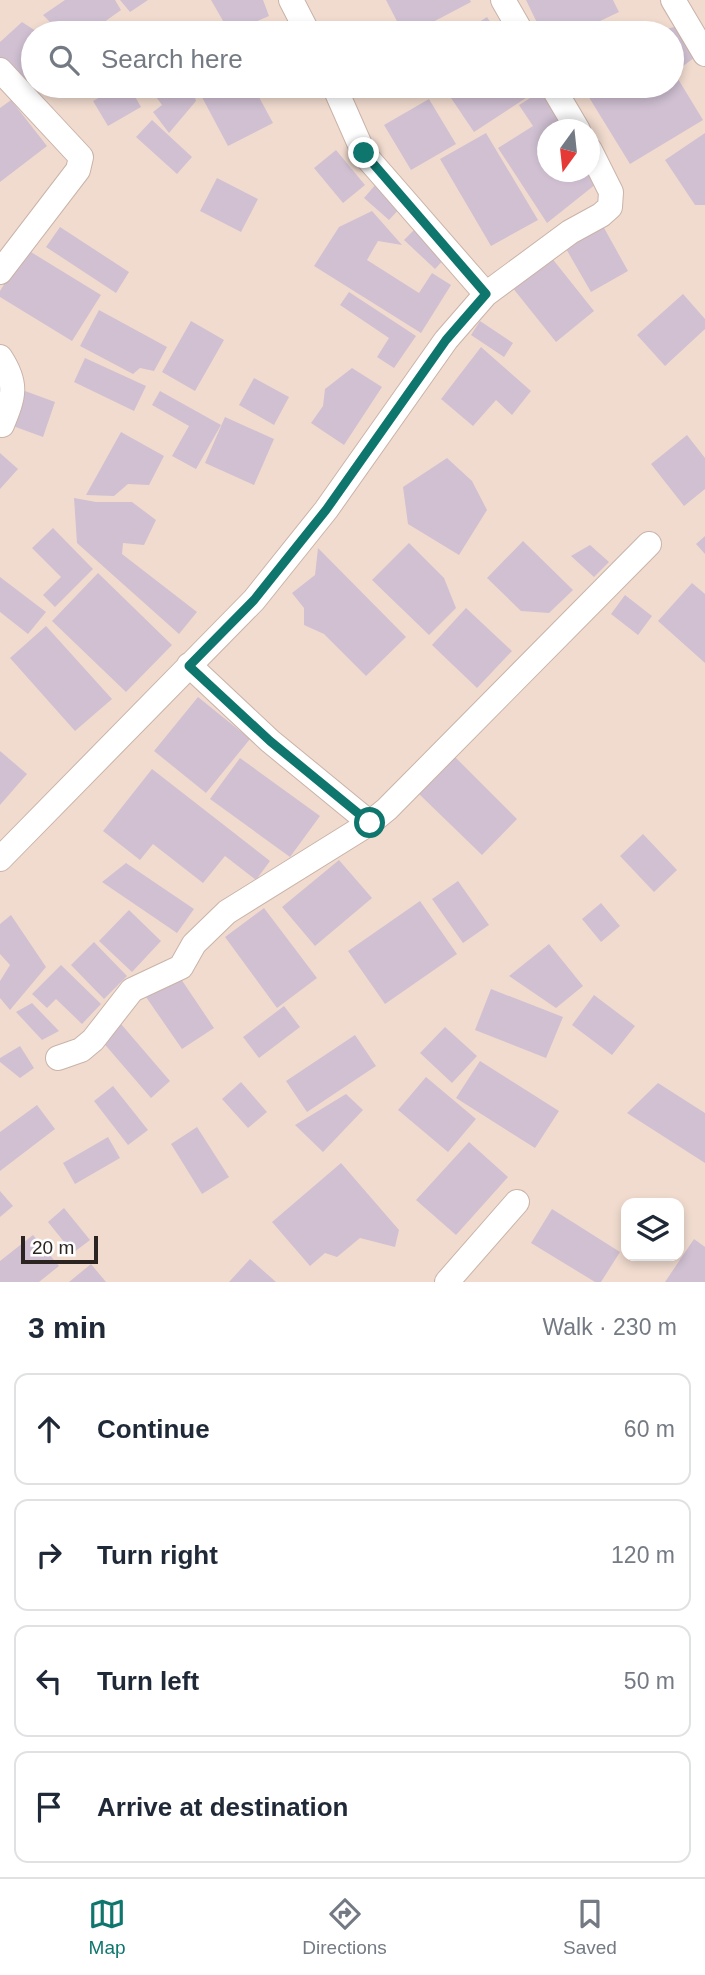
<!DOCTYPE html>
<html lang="en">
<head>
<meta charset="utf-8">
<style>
	body { margin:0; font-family:Helvetica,sans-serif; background:#f2f2f3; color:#1f2937 }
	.controls { position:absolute; right:21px; bottom:21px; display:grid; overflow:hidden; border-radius:14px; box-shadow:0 4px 10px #0003 }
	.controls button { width:63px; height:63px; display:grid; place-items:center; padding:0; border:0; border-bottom:2px solid #e0e1e3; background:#fff; color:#1f2937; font:35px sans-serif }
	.compass { position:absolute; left:537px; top:119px; width:63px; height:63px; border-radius:50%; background:#fff; box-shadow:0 4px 10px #0003; rotate:195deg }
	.scale { position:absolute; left:21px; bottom:18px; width:77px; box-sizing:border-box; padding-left:7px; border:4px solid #2c2420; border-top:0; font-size:19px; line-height:24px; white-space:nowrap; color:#2c2420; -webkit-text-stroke:5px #fff; paint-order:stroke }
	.stop { position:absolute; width:21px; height:21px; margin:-16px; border:5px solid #0f766e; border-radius:50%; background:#fff }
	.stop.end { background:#0f766e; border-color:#fff; box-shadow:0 2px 7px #0008 }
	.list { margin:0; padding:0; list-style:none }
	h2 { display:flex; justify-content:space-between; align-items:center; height:91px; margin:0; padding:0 28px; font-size:30px }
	h2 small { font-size:23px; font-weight:400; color:#747a83 }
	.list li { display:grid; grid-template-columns:46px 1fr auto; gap:21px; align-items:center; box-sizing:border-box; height:112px; margin:0 14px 14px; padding:0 14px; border:2px solid #e0e1e3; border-radius:14px }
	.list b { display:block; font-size:26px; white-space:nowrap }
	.list em { font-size:23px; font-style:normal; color:#747a83 }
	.icon { flex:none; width:38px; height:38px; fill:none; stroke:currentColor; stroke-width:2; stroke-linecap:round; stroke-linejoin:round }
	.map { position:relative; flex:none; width:705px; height:1282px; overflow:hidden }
	.search { position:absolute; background:#fff; box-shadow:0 4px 10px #0003; left:21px; right:21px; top:21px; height:77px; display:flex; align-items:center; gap:18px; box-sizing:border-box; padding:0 24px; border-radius:38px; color:#747a83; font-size:26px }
	.sheet { height:595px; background:#fff }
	nav { display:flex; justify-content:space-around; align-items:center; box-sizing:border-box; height:98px; border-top:2px solid #e0e1e3; background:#fff; font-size:19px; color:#747a83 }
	nav a { display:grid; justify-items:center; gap:4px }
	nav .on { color:#0f766e }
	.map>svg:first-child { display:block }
</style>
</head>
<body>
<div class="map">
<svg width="705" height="1282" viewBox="0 0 705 1282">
	<rect width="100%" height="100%" fill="#f1dbcf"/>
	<!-- building -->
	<path fill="#d0c0d2" d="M65 0H115L121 10 89 33H61L43 15Z
		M120 0H148L130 12Z
		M211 0H263L269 16 230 33Z
		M386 0H470L471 2 412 33H403Z
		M526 0H613L619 12 575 33H542Z
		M487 17 497 33H462Z
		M22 22 39 33H33V86H44L39 92 0 57V42Z
		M678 26 699 54 678 70 672 62V33L654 32Z
		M672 69 703 120 630 164 582 86H672Z
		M120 86H129L141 107 108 126 93 101Z
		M148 86H192L196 101 169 133 153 112 162 105Z
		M196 86H253L273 123 228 146Z
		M469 86H530L535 92 474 132 451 98Z
		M546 88 561 130H548V172H588L596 184 547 223 498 148 533 126 519 105Z
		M429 99 456 144 411 170 384 125Z
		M11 100 47 146 0 182V108Z
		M152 120 192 157 177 174 136 137Z
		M486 133 538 220 491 246 440 159Z
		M705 133V205H695L665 160Z
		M336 150 365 185 343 203 314 168Z
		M217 178 258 199 241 232 200 211Z
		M376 184 402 206 389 220 364 198Z
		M372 211 402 245 378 241 367 260 419 293 432 273 451 285 421 333 314 266 339 227Z
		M418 226 448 255 435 269 404 240Z
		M603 226 628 271 591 292 565 247Z
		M60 227 129 272 116 293 46 247Z
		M26 249 101 295 72 341 0 297V291Z
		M551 257 594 311 556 342 512 287Z
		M349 292 416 336 394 368 377 357 389 338 340 305Z
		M683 294 705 319V329L665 366 637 335Z
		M99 310 167 347 154 371 140 368 133 374 80 346Z
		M191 321 224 340 195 391 162 372Z
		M480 321 513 343 504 357 471 335Z
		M481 347 531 391 512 415 496 400 473 426 441 399Z
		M85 358 146 386 134 411 74 382Z
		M352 368 382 387 344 445 311 423 323 406 325 389Z
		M254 378 289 397 274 425 239 405Z
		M25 391 55 402 43 437 13 426Z
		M160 391 221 425 196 469 172 456 189 426 152 405Z
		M225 417 274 439 254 485 205 463Z
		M121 432 164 456 149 485 128 484 114 496 86 495Z
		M687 435 705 458V489L684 506 651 464Z
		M0 453 18 469 0 489Z
		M447 458 472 481 487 510 459 555 408 524 403 487Z
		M74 498 96 502H132L156 520 144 545 123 543 122 554 197 612 179 634 77 543Z
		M53 528 93 569 55 607 43 595 61 577 32 548Z
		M705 536V554L696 544Z
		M523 541 573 590 549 613 521 611 487 578Z
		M409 543 444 578 456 608 429 635 372 580Z
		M590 545 609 562 594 577 571 556Z
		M318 548 406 637 366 676 324 634 304 625V608L292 593 315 575Z
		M98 573 172 645 126 692 52 621Z
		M0 577 46 612 28 634 0 612Z
		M692 583 705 594V663L658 621Z
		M625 595 652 616 638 635 611 614Z
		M466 608 512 651 477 688 432 645Z
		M46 626 112 699 75 731 10 658Z
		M198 697 250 739 206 793 154 751Z
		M0 751 27 774 0 805Z
		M454 756 517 819 482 855 418 793Z
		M240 758 320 816 290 857 210 799Z
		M152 769 270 861 256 880 225 856 203 883 153 844 140 860 103 831Z
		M643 834 677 870 654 892 620 856Z
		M339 860 372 898 315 946 282 907Z
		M126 863 194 909 177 933 102 882Z
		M458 881 489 925 463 943 432 899Z
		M420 901 457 954 385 1004 348 951Z
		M601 903 620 926 601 942 582 919Z
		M264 908 317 978 277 1008 225 937Z
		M129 910 161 941 132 972 99 941Z
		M11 915 46 967 10 1010 0 998V981L10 965 0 954V924Z
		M94 942 127 976 104 999 71 965Z
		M549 944 583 986 556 1008 509 976Z
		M61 965 101 1004 82 1024 56 999 47 1008 32 994Z
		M179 976 214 1028 182 1049 146 997Z
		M491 989 563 1017 546 1058 475 1030Z
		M594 995 635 1026 612 1055 572 1025Z
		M32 1003 59 1031 42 1040 16 1012Z
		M284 1006 300 1027 259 1058 243 1037Z
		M121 1024 170 1081 151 1098 101 1040Z
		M445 1027 477 1056 452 1083 420 1053Z
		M355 1035 376 1066 307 1112 286 1081Z
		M20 1046 34 1068 20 1078 0 1062V1058Z
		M480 1061 559 1111 535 1148 456 1098Z
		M426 1077 476 1119 448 1152 398 1110Z
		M241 1082 267 1112 248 1128 222 1099Z
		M658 1083 705 1113V1163L627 1113Z
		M113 1086 148 1130 128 1145 94 1101Z
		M346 1094 363 1110 323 1152 295 1125Z
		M37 1105 55 1129 0 1171V1132Z
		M197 1127 229 1177 202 1194 171 1144Z
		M108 1137 120 1158 75 1184 63 1163Z
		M469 1142 508 1177 456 1235 416 1200Z
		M341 1163 399 1230 395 1247 360 1238 337 1257 325 1253 310 1266 272 1222Z
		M0 1191 13 1206 0 1217Z
		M64 1208 90 1240 73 1253 48 1222Z
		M552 1209 620 1252 601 1282H595L531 1243Z
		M33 1235 59 1266 39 1282H0V1261Z
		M694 1239 705 1247V1282H665Z
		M250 1259 276 1282H229Z
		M91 1264 106 1282H69Z"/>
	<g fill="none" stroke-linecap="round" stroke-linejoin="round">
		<!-- street casing -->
		<g stroke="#c9b3a8" stroke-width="26">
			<path id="street" d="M291 0 308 33
				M503 0 522 33
				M673 0 705 54
				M0 70 81 157 78 170 0 272
				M334 86 364 154 486 294
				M552 86 578 130
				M0 357C18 384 14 396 2 425
				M189 665 270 741 370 823
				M0 859 254 600 326 510 446 340 486 294 570 232 601 215 610 207 611 192 590 150
				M58 1058 81 1050 93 1040 132 990 181 967 194 944 227 912 370 823 387 809 649 544
				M447 1282 517 1202"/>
		</g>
		<!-- street -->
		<use href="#street" stroke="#fff" stroke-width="24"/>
	</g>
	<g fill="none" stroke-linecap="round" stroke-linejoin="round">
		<!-- route -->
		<path stroke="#0f766e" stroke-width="9" d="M364 153 486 294 446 340 326 510 254 600 189 666 270 741 370 823"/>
	</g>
</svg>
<div class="controls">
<button><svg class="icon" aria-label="layers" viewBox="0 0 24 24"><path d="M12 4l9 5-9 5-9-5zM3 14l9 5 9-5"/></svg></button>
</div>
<svg class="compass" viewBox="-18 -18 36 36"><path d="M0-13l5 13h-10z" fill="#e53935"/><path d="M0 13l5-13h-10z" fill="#747a83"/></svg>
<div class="scale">20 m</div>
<div class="stop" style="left:370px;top:823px"></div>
<div class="stop end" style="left:364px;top:153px"></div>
<div class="search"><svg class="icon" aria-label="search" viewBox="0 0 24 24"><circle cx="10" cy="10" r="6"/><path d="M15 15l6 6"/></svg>Search here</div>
</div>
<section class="sheet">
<h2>3 min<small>Walk · 230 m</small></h2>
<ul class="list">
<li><svg class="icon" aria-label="ahead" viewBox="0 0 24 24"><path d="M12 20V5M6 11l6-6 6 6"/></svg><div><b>Continue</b></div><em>60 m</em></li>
<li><svg class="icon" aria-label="right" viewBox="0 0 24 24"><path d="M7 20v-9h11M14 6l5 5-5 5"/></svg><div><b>Turn right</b></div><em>120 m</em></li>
<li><svg class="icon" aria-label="left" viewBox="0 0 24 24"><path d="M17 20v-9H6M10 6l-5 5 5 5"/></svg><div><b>Turn left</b></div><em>50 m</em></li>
<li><svg class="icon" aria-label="arrive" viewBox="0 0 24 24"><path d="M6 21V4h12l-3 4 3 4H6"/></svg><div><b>Arrive at destination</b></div></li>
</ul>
</section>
<nav>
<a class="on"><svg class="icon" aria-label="map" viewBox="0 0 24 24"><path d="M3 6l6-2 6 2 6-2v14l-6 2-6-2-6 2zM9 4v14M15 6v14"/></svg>Map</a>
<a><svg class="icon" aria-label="directions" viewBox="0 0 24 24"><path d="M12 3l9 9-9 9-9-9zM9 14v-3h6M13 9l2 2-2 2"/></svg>Directions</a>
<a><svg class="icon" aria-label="saved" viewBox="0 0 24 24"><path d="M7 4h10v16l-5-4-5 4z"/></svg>Saved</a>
</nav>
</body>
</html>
